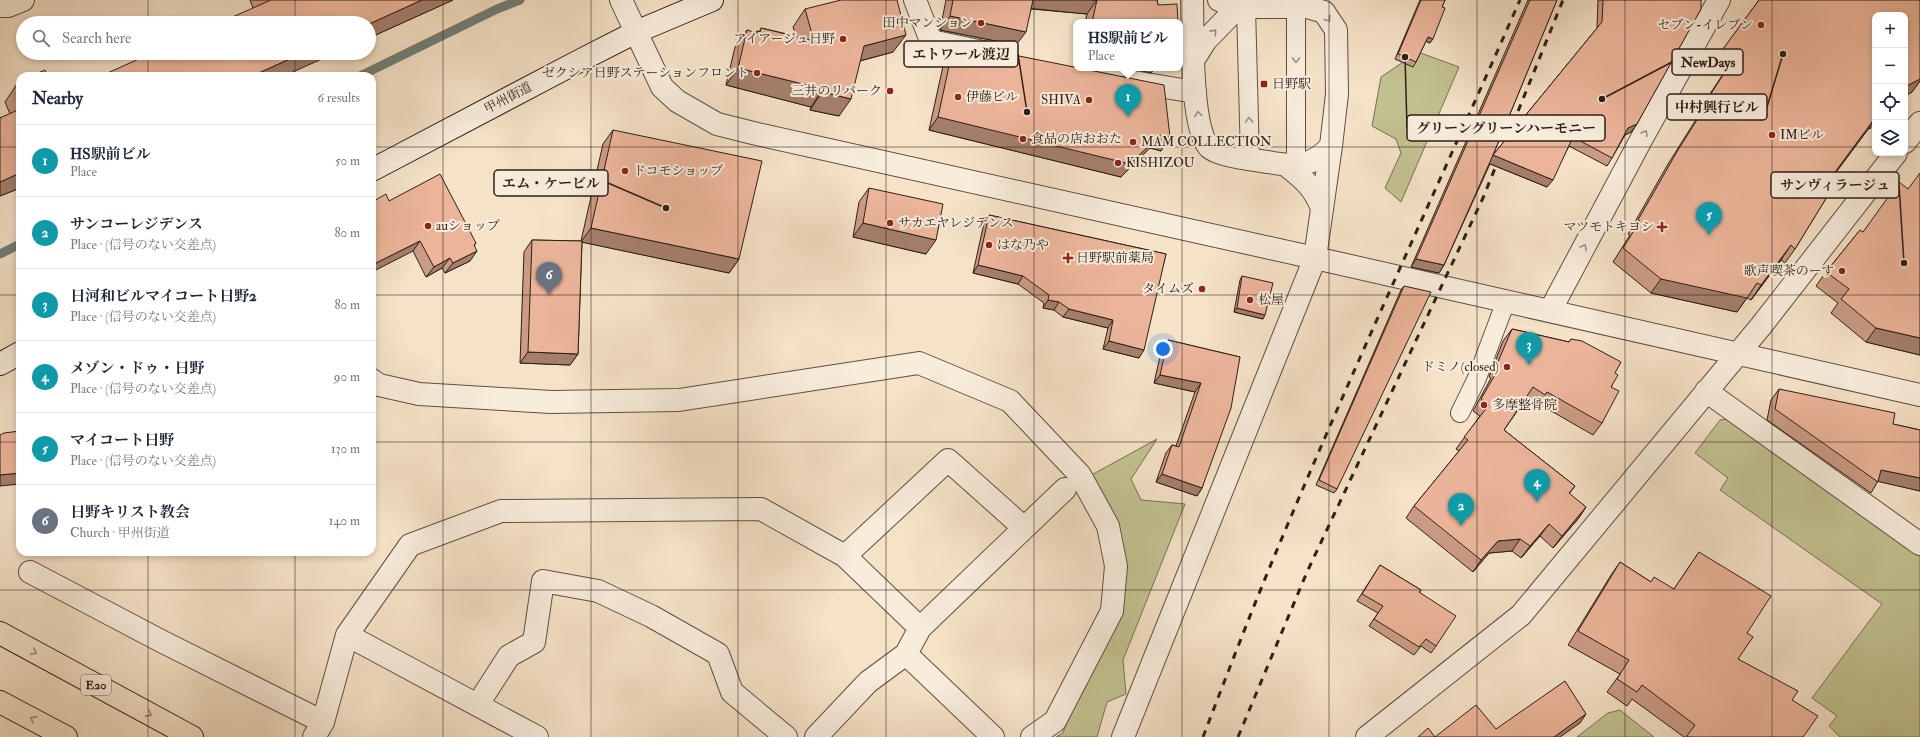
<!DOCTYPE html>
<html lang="en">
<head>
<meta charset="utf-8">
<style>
	body { margin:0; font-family:"IM FELL Double Pica","Noto Serif JP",serif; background:#f6f6f7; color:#1f2937 }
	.controls { position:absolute; right:12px; top:12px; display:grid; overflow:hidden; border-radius:8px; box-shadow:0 2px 6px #0003 }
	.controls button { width:36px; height:36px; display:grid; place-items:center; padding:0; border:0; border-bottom:1px solid #e0e1e3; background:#fff; color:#1f2937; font:20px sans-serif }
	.you { position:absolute; left:1163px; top:349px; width:14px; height:14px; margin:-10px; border:3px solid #fff; border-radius:50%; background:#1a73e8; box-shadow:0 0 0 6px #1a73e833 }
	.badge { display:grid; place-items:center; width:26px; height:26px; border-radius:50%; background:#8f2418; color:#fff; font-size:13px; font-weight:700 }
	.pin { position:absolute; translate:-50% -33px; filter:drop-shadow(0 1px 2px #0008) }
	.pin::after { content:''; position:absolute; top:21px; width:14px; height:12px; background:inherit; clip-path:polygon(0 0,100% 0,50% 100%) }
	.popup { position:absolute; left:1073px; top:19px; width:110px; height:52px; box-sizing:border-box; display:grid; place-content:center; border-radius:8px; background:#fff; filter:drop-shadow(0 1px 3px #0005); font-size:13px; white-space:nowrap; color:#747a83 }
	.popup b { font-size:15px; color:#1f2937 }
	.popup::after { content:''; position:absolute; left:50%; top:100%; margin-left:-8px; border:8px solid transparent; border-top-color:#fff }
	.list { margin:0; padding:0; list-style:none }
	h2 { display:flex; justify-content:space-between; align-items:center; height:52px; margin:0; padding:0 16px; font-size:17px }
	h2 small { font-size:13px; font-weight:400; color:#747a83 }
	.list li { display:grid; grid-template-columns:26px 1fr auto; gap:12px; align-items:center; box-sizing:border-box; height:72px; padding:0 16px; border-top:1px solid #e0e1e3 }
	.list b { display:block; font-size:15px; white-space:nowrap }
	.list p { margin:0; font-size:13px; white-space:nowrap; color:#747a83 }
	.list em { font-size:13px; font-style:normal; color:#747a83 }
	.icon { flex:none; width:22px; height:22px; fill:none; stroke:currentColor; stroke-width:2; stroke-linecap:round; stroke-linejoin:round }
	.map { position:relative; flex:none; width:1920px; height:737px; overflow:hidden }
	.search { position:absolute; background:#fff; box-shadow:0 2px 6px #0003; left:16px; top:16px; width:360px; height:44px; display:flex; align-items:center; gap:10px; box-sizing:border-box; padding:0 14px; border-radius:22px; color:#747a83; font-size:15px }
	.panel { position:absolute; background:#fff; box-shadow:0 2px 6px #0003; left:16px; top:72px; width:360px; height:484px; border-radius:12px }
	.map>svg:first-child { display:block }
</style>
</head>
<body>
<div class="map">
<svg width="1920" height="737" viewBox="0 0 1920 737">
	<rect width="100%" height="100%" fill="#f5e2c7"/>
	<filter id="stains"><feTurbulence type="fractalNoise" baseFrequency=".005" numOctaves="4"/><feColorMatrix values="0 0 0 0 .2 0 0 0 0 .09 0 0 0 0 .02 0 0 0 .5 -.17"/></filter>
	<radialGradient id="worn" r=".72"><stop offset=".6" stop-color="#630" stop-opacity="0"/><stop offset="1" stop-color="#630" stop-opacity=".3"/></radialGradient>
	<!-- green -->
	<path fill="#c2c291" stroke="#787054" d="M1418 52 1459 67 1401 202 1385 188 1401 153 1396 139 1372 126 1381 77Z
		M1735 418 1920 551V737H1840L1829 726 1837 716 1812 698 1882 604 1720 490 1728 478 1695 453 1720 420Z
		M1157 439 1131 479 1141 500 1185 504 1123 660 1126 694 1107 702 1097 737H1056L1063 733 1121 574 1088 477Z
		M1620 710 1654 737H1577L1608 713Z"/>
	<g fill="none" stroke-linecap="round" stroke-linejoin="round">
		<!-- stream -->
		<path stroke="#707e76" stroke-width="9" d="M360 76 497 9 520 0
			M0 254 20 244"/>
		<!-- service casing -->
		<g stroke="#5f5044" stroke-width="20">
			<path id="service" d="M1246 7 1250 159
				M1296 7V165
				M1460 413 1477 378 1506 301"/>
		</g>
		<!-- minor casing -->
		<g stroke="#5f5044" stroke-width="24">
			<path id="minor" d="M621 0 636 32
				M915 0 931 41 983 52
				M0 6H8L23 0
				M1134 82 1195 92
				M1905 142 1920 123
				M1550 311 1642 138 1719 0
				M372 380 379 385 419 394 551 402 679 400 919 363 1010 401 1080 475 1108 526 1116 566 1112 611 1055 721 1032 737
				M1706 391 1920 544
				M845 556 948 460 1024 528
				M30 572 161 641 323 722
				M347 635 537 737
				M906 654 993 737
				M478 704 509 656 534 642 543 581 598 591 651 616 718 654 732 692 786 737
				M314 737 323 722 347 635 410 545 501 511 761 509 845 556 920 628
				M816 737 868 682 906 654 920 628 1065 489
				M1367 737 1521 615 1761 326 1896 153"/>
		</g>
		<!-- tertiary casing -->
		<g stroke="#5f5044" stroke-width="24">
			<path id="tertiary" d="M1192 0C1193 31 1190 126 1209 147 1218 156 1254 160 1268 162 1295 167 1311 168 1331 146
				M636 32 662 87 677 101 717 124 757 134 1315 258 1920 395
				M1194 59 1206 40 1238 7
				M1287 166C1304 179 1314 188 1322 208
				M1123 737 1315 258 1331 146 1337 94 1336 30 1324 12 1307 7H1238L1219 0"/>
		</g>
		<!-- secondary casing -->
		<g stroke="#2d1f18" stroke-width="24">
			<path id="secondary" d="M372 170 581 60 636 32 712 0
				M0 364 20 353"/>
		</g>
		<!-- motorway casing -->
		<g stroke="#2d1f18" stroke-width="24">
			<path id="motorway" d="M0 633 192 737
				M0 702 66 737"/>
		</g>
		<!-- service -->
		<use href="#service" stroke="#f8ecdb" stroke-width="18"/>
		<!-- minor -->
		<use href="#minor" stroke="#f8ecdb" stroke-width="22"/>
		<!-- tertiary -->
		<use href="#tertiary" stroke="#f8ecdb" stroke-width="22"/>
		<!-- secondary -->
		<use href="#secondary" stroke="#f8ecdb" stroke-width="22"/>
		<!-- motorway -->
		<use href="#motorway" stroke="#f5e2c7" stroke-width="22"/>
		<!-- rail -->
		<path stroke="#2d1f18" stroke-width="3" stroke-dasharray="7 7" stroke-linecap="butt" d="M1203 737C1226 677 1249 617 1274 557 1352 370 1438 186 1520 0
			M1238 737 1307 572 1483 198 1563 0"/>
	</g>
	<!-- wall -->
	<path fill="#cb9c84" stroke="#2d1f18" d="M250 0H453L369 38 253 8Z
		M946 0H1157L1158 5 1178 22H1085L1087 14 1031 9 1016 45 940 30Z
		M1420 0H1445L1442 7 1430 43 1426 41 1416 62 1413 67 1395 59Z
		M1528 0H1557L1493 155 1597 28 1598 0H1701L1637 124 1631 132 1625 135 1612 158 1607 166 1569 146 1547 187 1490 164 1444 265 1439 273 1411 267Z
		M1759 0H1920V81L1912 92 1905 96V15H1875V122L1870 129 1869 128 1824 188 1830 192 1795 249 1785 263 1781 260 1751 300 1747 298 1737 312 1651 293 1613 262 1630 235 1628 234 1668 164 1702 110 1700 109 1725 71 1713 63Z
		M805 9 893 52 860 61 839 116 810 110 811 107 726 85 735 47 747 30 755 33 757 31 759 32 761 28 796 36 793 27Z
		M954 43 1161 151 1150 148 1121 177 929 130 945 57Z
		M19 81H20V188L0 196V118L10 114 5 102Z
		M613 130 739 259 729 273 582 242 578 354 570 365 520 363 524 252 532 240 581 241 603 144Z
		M869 188 926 254 853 237 859 202Z
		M389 201 476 243 474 246 470 261 445 273 442 268 426 277 413 251Z
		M989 215 1166 254 1139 358 1103 349 1108 328 1063 317 1054 310 1043 308 1044 303 1018 284 973 273 984 223Z
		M1860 230 1920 355 1866 342 1831 313 1838 303 1816 286 1826 272Z
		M1242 276 1263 319 1234 312 1240 280Z
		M1404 286 1337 489 1334 493 1316 485 1401 290Z
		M1512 329 1569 342 1571 339 1615 373 1602 423 1593 435 1539 404 1537 407 1525 400 1504 430 1575 486 1569 494 1586 507 1578 519 1553 548 1540 536 1521 558 1512 551 1489 553 1473 572 1406 518 1414 506 1459 451 1456 449 1480 416 1473 411 1491 378 1489 377 1503 341Z
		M1168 340 1240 357 1202 488 1197 496 1156 482 1166 453 1172 445 1176 446 1195 392 1154 383 1162 348Z
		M1779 389 1893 424 1920 430V491L1878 481 1871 493 1767 420 1771 400Z
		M1699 552 1747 633 1738 659 1792 700 1803 737H1684L1632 699 1627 706 1607 692 1620 674 1568 645 1611 575 1620 562 1651 582 1674 589Z
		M1380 565 1421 590 1419 593 1436 646 1431 653 1421 646 1414 655 1369 626 1378 613 1357 601Z"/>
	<!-- shaded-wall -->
	<path fill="#a57f6c" stroke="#2d1f18" d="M422 0H453L369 38V24Z
		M1032 0H1097L1087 14 1026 8Z
		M950 16 1026 32 1016 45 940 30Z
		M906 35 893 52 852 63 864 46Z
		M1428 37 1433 39 1430 43 1425 41Z
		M303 53H335L284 76H252Z
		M738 68 823 89 811 107 726 85Z
		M1129 68H1155L1151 73Z
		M1920 79V81L1912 92 1905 96V87Z
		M822 92 851 99 839 116 810 110Z
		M938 117 1160 135 1170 137 1161 151 1150 148 1121 177 929 130Z
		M1875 118 1869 128 1814 202 1824 187Z
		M1637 124 1631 132 1623 136 1628 128Z
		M1493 155 1553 180 1547 187 1488 163Z
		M20 173V188L0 196V182Z
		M863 223 936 240 926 254 853 237Z
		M591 228 739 259 729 273 581 242Z
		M420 241 413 251 372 272V265Z
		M1791 245 1781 260 1751 300 1761 285Z
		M477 251 470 261 445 273 453 263Z
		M450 258 442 268 426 277 434 267Z
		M1416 259 1444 265 1439 273 1411 267Z
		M978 265 1023 276 1018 284 973 273Z
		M1661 279 1757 283 1737 312 1651 293Z
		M1048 300 1059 302 1054 310 1043 308Z
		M1237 308 1265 315 1263 319 1234 312Z
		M1069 309 1113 320 1108 328 1063 317Z
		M1876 328 1920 338V355L1866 342Z
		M1109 341 1144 350 1139 358 1103 349Z
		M528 352 578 354 570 365 520 363Z
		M1160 375 1201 383 1195 392 1154 383Z
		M1881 470 1920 478V491L1876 481Z
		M20 473V484L0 486V475Z
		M1162 474 1202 488 1197 496 1156 482Z
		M1586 507 1578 519 1553 548 1562 536Z
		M1549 524 1540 536 1521 558 1530 546Z
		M1520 539 1512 551 1489 553 1473 572 1481 560 1498 541Z
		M1586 714 1580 723 1560 737H1554Z"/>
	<!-- building -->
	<path fill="#ecb59a" stroke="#2d1f18" d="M271 0H422L369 24V23H219Z
		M841 0H897L906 35 864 46 851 99 822 92 823 89 738 68 747 30 757 33V31L760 32 761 28 814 41 805 9Z
		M953 0H1033L1026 32 950 16Z
		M1092 0H1157L1158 5 1177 4 1178 22H1092L1097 0Z
		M1421 0H1445L1442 7 1445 8 1433 39 1428 37 1416 62 1398 54Z
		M1530 0H1557L1493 155 1602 22 1603 0H1701V9L1637 124 1628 128 1612 158 1573 137 1553 180 1493 155 1444 265 1416 259Z
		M1759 0H1920V79L1905 87V15H1875V118L1824 187 1830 192 1795 249 1791 245 1761 285 1757 283 1747 298 1661 279 1623 248 1640 221 1638 220 1678 150 1712 96 1710 95 1735 57 1723 49Z
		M954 43 1164 85 1170 137 1160 135 1130 164 938 117Z
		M152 53H303L252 76H101Z
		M45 70 47 76H31Z
		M20 109V173L0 182V118Z
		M613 130 762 161 739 259 591 228Z
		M1920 173V338L1876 328 1841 299 1849 289 1826 272 1860 230 1863 232 1899 182 1908 189Z
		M440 174 476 243 474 245 477 251 453 263 450 258 434 267 420 241 372 265V202L386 194 389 201Z
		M869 188 943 204 936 240 863 223Z
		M989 215 1166 254 1144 350 1109 341 1113 320 1069 309 1059 302 1048 300 1049 295 1023 276 978 265Z
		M532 240 582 241 578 354 528 352Z
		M1242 276 1273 283 1265 315 1237 308Z
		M1404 286 1431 292 1337 489 1319 480Z
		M1512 329 1569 342 1571 339 1582 341 1621 362 1615 373 1618 375 1611 387 1619 391 1602 423 1547 392 1545 395 1533 387 1504 430 1575 486 1569 493 1586 507 1562 536 1549 524 1530 546 1520 539 1498 541 1481 560 1414 506 1468 440 1464 437 1489 405 1481 399 1500 366 1497 364Z
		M1168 340 1240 357 1231 408 1202 488 1162 474 1172 445 1179 447 1201 383 1160 375Z
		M1779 389 1895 413 1893 424 1920 430V478L1881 470 1878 482 1775 409Z
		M20 431V473L0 475V435L4 433Z
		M1699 552 1771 596 1747 633 1753 637 1738 659 1798 691 1792 700 1818 716 1803 737H1689L1687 736 1695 725 1642 685 1637 692 1617 679 1629 660 1578 631 1620 562 1651 582 1654 577 1674 589Z
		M1380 565 1421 590 1419 592 1456 616 1436 646 1426 639 1419 647 1374 619 1383 606 1362 594Z
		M1565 681 1586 714 1554 737H1418L1428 728 1435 737 1476 705 1496 729Z"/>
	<!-- one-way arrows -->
	<defs><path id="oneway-chevron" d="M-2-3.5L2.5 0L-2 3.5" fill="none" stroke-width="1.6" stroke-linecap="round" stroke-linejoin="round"/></defs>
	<g stroke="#9d9083">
		<use href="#oneway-chevron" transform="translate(1328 19) rotate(54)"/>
		<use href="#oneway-chevron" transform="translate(1214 32) rotate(-48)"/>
		<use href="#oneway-chevron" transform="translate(1296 60) rotate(90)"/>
		<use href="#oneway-chevron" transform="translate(1198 114) rotate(-99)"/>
		<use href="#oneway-chevron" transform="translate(1249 120) rotate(-92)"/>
		<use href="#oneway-chevron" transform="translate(1645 133) rotate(-61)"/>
		<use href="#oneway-chevron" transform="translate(1584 247) rotate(-62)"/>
	</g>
	<g stroke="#9b8a78">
		<use href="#oneway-chevron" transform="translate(34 652) rotate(28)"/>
		<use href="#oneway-chevron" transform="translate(149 714) rotate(28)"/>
		<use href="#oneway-chevron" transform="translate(33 719) rotate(-152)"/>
	</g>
	<!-- grid -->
	<path fill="none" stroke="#2d1f18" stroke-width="1" stroke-opacity="0.55" d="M148 0V23M295 0V23M443 0V737M591 0V737M738 0V737M886 0V737M1034 0V737M1182 0V737M1329 0V737M1477 0V737M1625 0V737M1772 0V737M148 53V76M295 53V76M0 147H20M372 147H1875M1905 147H1920M0 295H20M372 295H1920M0 442H20M372 442H1920M148 552V737M295 552V737M0 590H1920"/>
	<!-- markers -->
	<g fill="#8f2418" stroke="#f8ecdb" stroke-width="1.5">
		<circle cx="981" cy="23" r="4"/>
		<circle cx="1761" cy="25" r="4"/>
		<circle cx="843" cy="39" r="4"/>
		<circle cx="757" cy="73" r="4"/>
		<rect x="1260" y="80" width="8" height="8" rx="2"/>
		<circle cx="890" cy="91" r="4"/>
		<circle cx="958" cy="97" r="4"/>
		<circle cx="1089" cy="100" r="4"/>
		<circle cx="1772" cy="135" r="4"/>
		<circle cx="1023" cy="139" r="4"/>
		<circle cx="1133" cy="142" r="4"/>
		<circle cx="1118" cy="163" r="4"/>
		<circle cx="625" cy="171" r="4"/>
		<circle cx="890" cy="223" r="4"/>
		<circle cx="428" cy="226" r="4"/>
		<path d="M1660 221h4v4h4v4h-4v4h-4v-4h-4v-4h4z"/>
		<circle cx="989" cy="245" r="4"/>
		<path d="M1066 252h4v4h4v4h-4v4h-4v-4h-4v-4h4z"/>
		<circle cx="1842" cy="271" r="4"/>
		<circle cx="1202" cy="289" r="4"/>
		<circle cx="1250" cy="300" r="4"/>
		<circle cx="1507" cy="367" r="4"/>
		<circle cx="1484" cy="405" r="4"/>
	</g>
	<g text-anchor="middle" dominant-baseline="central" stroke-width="4" stroke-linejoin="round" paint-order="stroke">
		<!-- shield labels -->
		<rect fill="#f8ecdb" stroke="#6a5c52" stroke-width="1" x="81" y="675" width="30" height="20" rx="3"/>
		<g font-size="12" font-weight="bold" fill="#2d1f18">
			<text x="96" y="685">E20</text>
		</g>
		<!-- poi labels -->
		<g font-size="13" fill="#2d1f18" stroke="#f8ecdb" text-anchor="start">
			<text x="973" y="23" text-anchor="end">田中マンション</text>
			<text x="1753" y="25" text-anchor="end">セブン-イレブン</text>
			<text x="835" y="39" text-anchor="end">アイアージュ日野</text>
			<text x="749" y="73" text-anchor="end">ゼクシア日野ステーションフロント</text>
			<text x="1272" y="84">日野駅</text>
			<text x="882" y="91" text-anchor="end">三井のリパーク</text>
			<text x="966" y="97">伊藤ビル</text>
			<text x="1081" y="100" text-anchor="end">SHIVA</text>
			<text x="1780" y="135">IMビル</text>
			<text x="1031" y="139">食品の店おおた</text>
			<text x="1141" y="142">MAM COLLECTION</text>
			<text x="1126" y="163">KISHIZOU</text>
			<text x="633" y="171">ドコモショップ</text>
			<text x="898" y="223">サカエヤレジデンス</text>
			<text x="436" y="226">auショップ</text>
			<text x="1654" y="227" text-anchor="end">マツモトキヨシ</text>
			<text x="997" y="245">はな乃や</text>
			<text x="1076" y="258">日野駅前薬局</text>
			<text x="1834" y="271" text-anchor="end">歌声喫茶のーす</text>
			<text x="1194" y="289" text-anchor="end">タイムズ</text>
			<text x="1258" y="300">松屋</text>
			<text x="1499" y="367" text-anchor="end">ドミノ(closed)</text>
			<text x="1492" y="405">多摩整骨院</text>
		</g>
		<!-- street labels -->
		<g font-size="13" fill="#2d1f18" stroke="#f8ecdb">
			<text transform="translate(508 98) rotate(-28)">甲州街道</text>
		</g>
	</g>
	<!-- callouts -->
	<path fill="none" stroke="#2d1f18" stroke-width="1.5" d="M1027 112L1018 54M1602 99L1672 62M1783 54L1767 107M1405 57L1407 128M666 208L608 183M1904 263L1899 185"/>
	<g fill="#2d1f18" stroke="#f8ecdb" stroke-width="1.5">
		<circle cx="1027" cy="112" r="4"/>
		<circle cx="1602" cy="99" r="4"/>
		<circle cx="1783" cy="54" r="4"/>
		<circle cx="1405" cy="57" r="4"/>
		<circle cx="666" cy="208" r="4"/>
		<circle cx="1904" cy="263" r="4"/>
	</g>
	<g fill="#f8ecdb" stroke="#2d1f18" stroke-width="1.5">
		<rect x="904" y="41" width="114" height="26" rx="4"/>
		<rect x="1672" y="49" width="71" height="26" rx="4"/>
		<rect x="1667" y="94" width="100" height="26" rx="4"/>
		<rect x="1407" y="115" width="198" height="26" rx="4"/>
		<rect x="494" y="170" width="114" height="26" rx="4"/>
		<rect x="1771" y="172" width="128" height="26" rx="4"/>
	</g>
	<g font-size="14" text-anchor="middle" font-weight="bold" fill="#2d1f18">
		<text x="961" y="59">エトワール渡辺</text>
		<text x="1708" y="67">NewDays</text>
		<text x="1717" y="112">中村興行ビル</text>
		<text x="1506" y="133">グリーングリーンハーモニー</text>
		<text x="551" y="188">エム・ケービル</text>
		<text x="1835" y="190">サンヴィラージュ</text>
	</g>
	<rect width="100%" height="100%" filter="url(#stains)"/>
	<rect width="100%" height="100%" fill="url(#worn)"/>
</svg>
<div class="controls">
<button>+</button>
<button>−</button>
<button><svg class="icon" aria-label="locate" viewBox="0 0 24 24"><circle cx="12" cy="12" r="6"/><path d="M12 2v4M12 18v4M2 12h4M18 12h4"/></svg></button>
<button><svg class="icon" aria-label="layers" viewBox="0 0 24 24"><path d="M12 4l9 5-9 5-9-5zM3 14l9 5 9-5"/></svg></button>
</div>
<div class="you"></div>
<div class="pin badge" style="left:1128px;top:117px;background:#0f9aa8">1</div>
<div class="popup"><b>HS駅前ビル</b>Place</div>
<div class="pin badge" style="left:1461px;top:526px;background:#0f9aa8">2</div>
<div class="pin badge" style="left:1529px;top:365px;background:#0f9aa8">3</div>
<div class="pin badge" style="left:1537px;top:502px;background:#0f9aa8">4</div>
<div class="pin badge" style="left:1709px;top:235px;background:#0f9aa8">5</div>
<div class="pin badge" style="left:549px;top:295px;background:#6b7280">6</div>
<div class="search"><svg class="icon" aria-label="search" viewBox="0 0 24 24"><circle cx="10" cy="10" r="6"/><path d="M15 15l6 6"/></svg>Search here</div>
<section class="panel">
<h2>Nearby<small>6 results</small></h2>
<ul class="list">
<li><span class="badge" style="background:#0f9aa8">1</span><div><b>HS駅前ビル</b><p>Place</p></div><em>50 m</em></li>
<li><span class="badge" style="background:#0f9aa8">2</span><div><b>サンコーレジデンス</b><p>Place · (信号のない交差点)</p></div><em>80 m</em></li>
<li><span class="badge" style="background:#0f9aa8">3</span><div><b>日河和ビルマイコート日野2</b><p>Place · (信号のない交差点)</p></div><em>80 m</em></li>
<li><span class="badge" style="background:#0f9aa8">4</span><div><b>メゾン・ドゥ・日野</b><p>Place · (信号のない交差点)</p></div><em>90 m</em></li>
<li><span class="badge" style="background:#0f9aa8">5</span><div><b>マイコート日野</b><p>Place · (信号のない交差点)</p></div><em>130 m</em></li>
<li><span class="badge" style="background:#6b7280">6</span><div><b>日野キリスト教会</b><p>Church · 甲州街道</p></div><em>140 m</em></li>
</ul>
</section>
</div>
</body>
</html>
